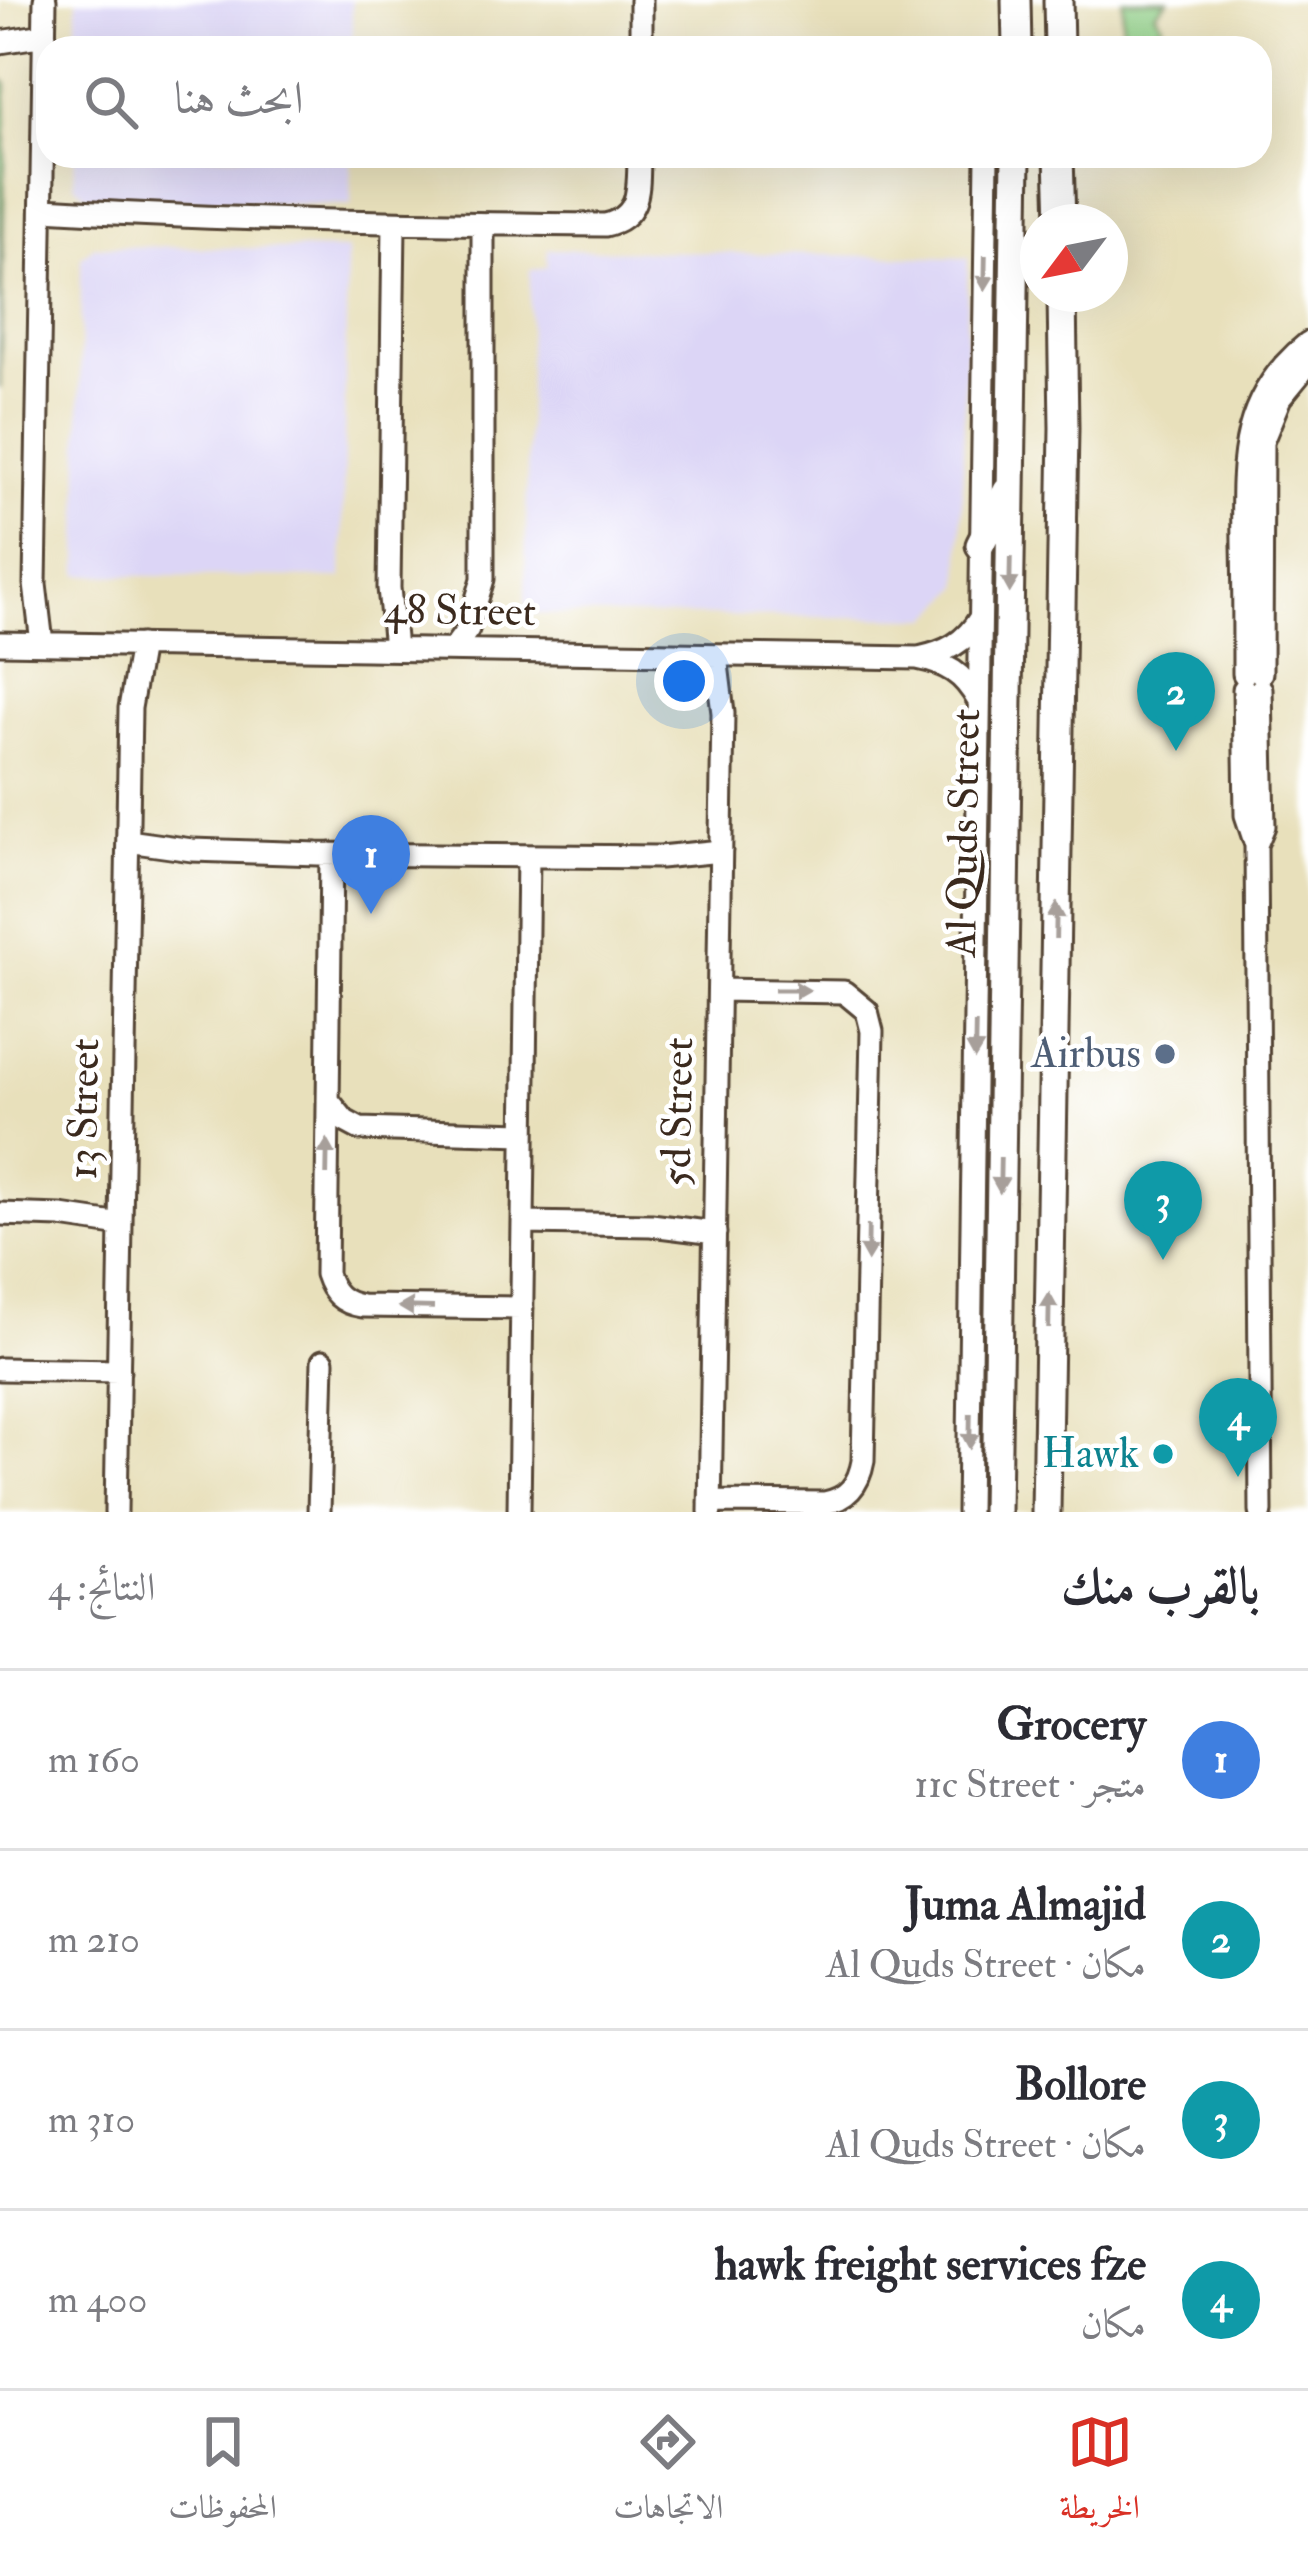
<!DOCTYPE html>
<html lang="ar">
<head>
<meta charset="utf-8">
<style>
	body { margin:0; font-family:"IM FELL Double Pica",Amiri,serif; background:#f2f2f3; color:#2b2b33; direction:rtl }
	.compass { position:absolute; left:1020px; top:204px; width:108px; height:108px; border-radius:50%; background:#fff; box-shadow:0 12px 48px #0002; rotate:238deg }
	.you { position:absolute; left:684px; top:681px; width:42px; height:42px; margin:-30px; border:9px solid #fff; border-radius:50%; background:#1a73e8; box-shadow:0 0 0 18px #1a73e833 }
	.badge { display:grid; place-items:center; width:78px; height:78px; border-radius:50%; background:#d93025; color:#fff; font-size:39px; font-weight:700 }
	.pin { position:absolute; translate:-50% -99px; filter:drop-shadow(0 3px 6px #0008) }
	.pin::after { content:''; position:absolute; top:63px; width:42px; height:36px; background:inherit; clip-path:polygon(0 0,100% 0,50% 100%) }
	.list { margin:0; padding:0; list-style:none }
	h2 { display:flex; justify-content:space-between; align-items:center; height:156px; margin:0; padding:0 48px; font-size:51px }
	h2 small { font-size:39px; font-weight:400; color:#7c7c81 }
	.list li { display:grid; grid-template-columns:78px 1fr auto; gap:36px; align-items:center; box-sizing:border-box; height:180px; padding:0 48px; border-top:3px solid #e1e1e2 }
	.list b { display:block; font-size:45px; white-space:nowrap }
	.list p { margin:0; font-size:39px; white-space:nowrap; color:#7c7c81 }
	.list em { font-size:39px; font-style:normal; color:#7c7c81 }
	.icon { flex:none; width:66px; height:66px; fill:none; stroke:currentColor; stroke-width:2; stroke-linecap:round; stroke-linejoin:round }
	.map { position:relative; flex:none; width:1308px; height:1512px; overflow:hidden; direction:ltr }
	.search { position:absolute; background:#fff; box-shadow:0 12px 48px #0002; left:36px; right:36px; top:36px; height:132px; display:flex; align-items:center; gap:30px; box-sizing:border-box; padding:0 42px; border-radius:36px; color:#7c7c81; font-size:45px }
	.sheet { height:876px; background:#fff }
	nav { display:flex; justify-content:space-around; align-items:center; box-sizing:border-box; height:168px; border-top:3px solid #e1e1e2; background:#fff; font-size:33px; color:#7c7c81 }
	nav a { display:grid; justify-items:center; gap:6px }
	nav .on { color:#d93025 }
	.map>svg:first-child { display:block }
</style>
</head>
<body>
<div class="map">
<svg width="1308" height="1512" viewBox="0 0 1308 1512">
	<rect width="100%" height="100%" fill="#fff"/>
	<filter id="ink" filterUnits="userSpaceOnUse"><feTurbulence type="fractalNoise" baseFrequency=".00833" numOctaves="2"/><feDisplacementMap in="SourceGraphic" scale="24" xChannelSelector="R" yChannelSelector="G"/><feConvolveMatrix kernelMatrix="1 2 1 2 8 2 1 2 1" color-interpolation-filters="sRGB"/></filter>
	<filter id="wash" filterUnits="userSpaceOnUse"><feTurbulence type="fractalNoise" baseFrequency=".004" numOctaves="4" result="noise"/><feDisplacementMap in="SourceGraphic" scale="48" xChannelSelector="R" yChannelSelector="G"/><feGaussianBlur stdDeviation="2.7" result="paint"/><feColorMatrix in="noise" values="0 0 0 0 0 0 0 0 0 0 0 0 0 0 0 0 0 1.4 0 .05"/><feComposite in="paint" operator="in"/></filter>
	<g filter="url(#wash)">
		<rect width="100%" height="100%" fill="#e8e0bb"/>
		<!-- built -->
		<path fill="#dcd5f6" d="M77 0H352V48H76Z
			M75 156H351V205L89 199 74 184Z
			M95 246 347 250 342 578 79 575 81 257Z
			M548 249 968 258 960 587 930 618 525 614 530 270 547 267Z"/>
		<!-- green -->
		<path fill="#90cf86" stroke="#667c52" stroke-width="3" d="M1123 0H1168L1155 13 1163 24 1151 37 1142 29 1134 38 1139 48H1122Z
			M0 78 7 83 0 389Z"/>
	</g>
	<g filter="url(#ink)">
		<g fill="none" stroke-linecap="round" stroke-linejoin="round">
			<!-- minor casing -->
			<g stroke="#554536" stroke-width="27">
				<path id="minor" d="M0 42 45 35
					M641 48V0
					M44 209C231 221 417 223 605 225 642 217 638 187 639 156
					M394 225 389 588 395 648
					M0 643 917 658C947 664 963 673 978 700
					M42 643 35 584 45 0
					M454 648 468 629 483 579V224
					M919 658C946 652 965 643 980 618
					M1261 673 1262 442 1280 398 1308 364
					M1244 674C1244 630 1244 587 1243 544 1242 463 1238 399 1308 343
					M1244 689 1246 815 1256 845
					M1261 689 1264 826 1256 845 1261 1512
					M128 841 192 850 318 854 660 857 721 851
					M331 854 326 1274C332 1293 342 1303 362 1306L522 1308
					M328 1100 345 1121 360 1129 524 1134
					M0 1214 61 1216 121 1225
					M523 1223 651 1225 715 1233
					M0 1369 119 1371
					M710 1502 824 1503C848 1499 859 1484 863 1461L872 1031 867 1011 844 992 719 990
					M116 1512 130 708 141 645
					M319 1512 323 1361
					M519 1512 528 856
					M710 1512 723 713 716 656
					M968 1512 987 156"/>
			</g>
			<!-- major casing -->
			<g stroke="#554536" stroke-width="33">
				<path id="major" d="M1016 0 1017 48
					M1058 0 1059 48
					M1059 156 1061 222
					M980 545 1007 491
					M996 1512 1016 156
					M1046 1512 1064 428 1062 294"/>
			</g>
			<!-- minor -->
			<use href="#minor" stroke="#fff" stroke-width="21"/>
			<!-- major -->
			<use href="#major" stroke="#fff" stroke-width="27"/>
		</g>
		<!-- one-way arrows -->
		<defs><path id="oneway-solid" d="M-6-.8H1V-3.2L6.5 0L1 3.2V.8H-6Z" transform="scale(3)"/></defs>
		<g fill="#a79f9a">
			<use href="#oneway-solid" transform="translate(985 273) rotate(91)"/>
			<use href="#oneway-solid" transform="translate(1010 575) rotate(91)"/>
			<use href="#oneway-solid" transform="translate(1056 921) rotate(-89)"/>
			<use href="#oneway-solid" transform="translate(792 990)"/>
			<use href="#oneway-solid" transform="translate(975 1041) rotate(91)"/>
			<use href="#oneway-solid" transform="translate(327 1157) rotate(-89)"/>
			<use href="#oneway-solid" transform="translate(1000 1175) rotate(91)"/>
			<use href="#oneway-solid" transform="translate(868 1243) rotate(91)"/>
			<use href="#oneway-solid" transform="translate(416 1307) rotate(-179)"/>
			<use href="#oneway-solid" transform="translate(1049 1311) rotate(-89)"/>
			<use href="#oneway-solid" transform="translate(970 1431) rotate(91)"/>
		</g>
	</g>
	<!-- markers -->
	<circle fill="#5c6f8a" stroke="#fff" stroke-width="4.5" cx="1165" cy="1054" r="12"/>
	<circle fill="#0f9aa8" stroke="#fff" stroke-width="4.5" cx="1163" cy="1454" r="12"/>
	<g text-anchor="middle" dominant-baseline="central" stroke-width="9" stroke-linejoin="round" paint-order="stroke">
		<!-- street labels -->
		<g font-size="42" fill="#3b2a1e" stroke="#fff">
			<text transform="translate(460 611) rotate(1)">48 Street</text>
			<text transform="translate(964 833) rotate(-89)">Al Quds Street</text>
			<text transform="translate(84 1109) rotate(-89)">13 Street</text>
			<text transform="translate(678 1112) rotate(-89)">5d Street</text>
		</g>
		<!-- service labels -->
		<g font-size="42" fill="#4e5e75" stroke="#fff" text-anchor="end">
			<text x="1141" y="1054">Airbus</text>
		</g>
		<!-- culture labels -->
		<g font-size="42" fill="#0d838f" stroke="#fff" text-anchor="end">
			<text x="1139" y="1454">Hawk</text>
		</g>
	</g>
</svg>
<svg class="compass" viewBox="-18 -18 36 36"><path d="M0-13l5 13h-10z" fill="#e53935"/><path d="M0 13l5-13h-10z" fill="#7c7c81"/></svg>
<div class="you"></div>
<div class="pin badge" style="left:371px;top:914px;background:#3f7fe0">1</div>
<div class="pin badge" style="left:1176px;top:751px;background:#0f9aa8">2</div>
<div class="pin badge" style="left:1163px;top:1260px;background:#0f9aa8">3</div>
<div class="pin badge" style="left:1238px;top:1477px;background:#0f9aa8">4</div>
<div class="search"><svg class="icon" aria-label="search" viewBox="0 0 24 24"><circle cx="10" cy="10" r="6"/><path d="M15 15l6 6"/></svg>ابحث هنا</div>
</div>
<section class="sheet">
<h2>بالقرب منك<small>النتائج: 4</small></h2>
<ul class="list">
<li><span class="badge" style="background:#3f7fe0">1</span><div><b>Grocery</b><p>متجر · 11c Street</p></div><em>160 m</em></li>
<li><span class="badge" style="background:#0f9aa8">2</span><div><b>Juma Almajid</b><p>مكان · Al Quds Street</p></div><em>210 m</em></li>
<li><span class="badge" style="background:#0f9aa8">3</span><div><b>Bollore</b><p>مكان · Al Quds Street</p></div><em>310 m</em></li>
<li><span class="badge" style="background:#0f9aa8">4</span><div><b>hawk freight services fze</b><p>مكان</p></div><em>400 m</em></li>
</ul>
</section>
<nav>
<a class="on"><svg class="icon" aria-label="map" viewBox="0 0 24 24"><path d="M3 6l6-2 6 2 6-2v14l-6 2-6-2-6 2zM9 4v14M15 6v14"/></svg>الخريطة</a>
<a><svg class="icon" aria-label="directions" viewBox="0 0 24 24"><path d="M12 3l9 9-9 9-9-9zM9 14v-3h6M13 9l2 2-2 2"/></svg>الاتجاهات</a>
<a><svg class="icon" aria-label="saved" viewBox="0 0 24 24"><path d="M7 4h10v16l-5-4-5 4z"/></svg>المحفوظات</a>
</nav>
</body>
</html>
